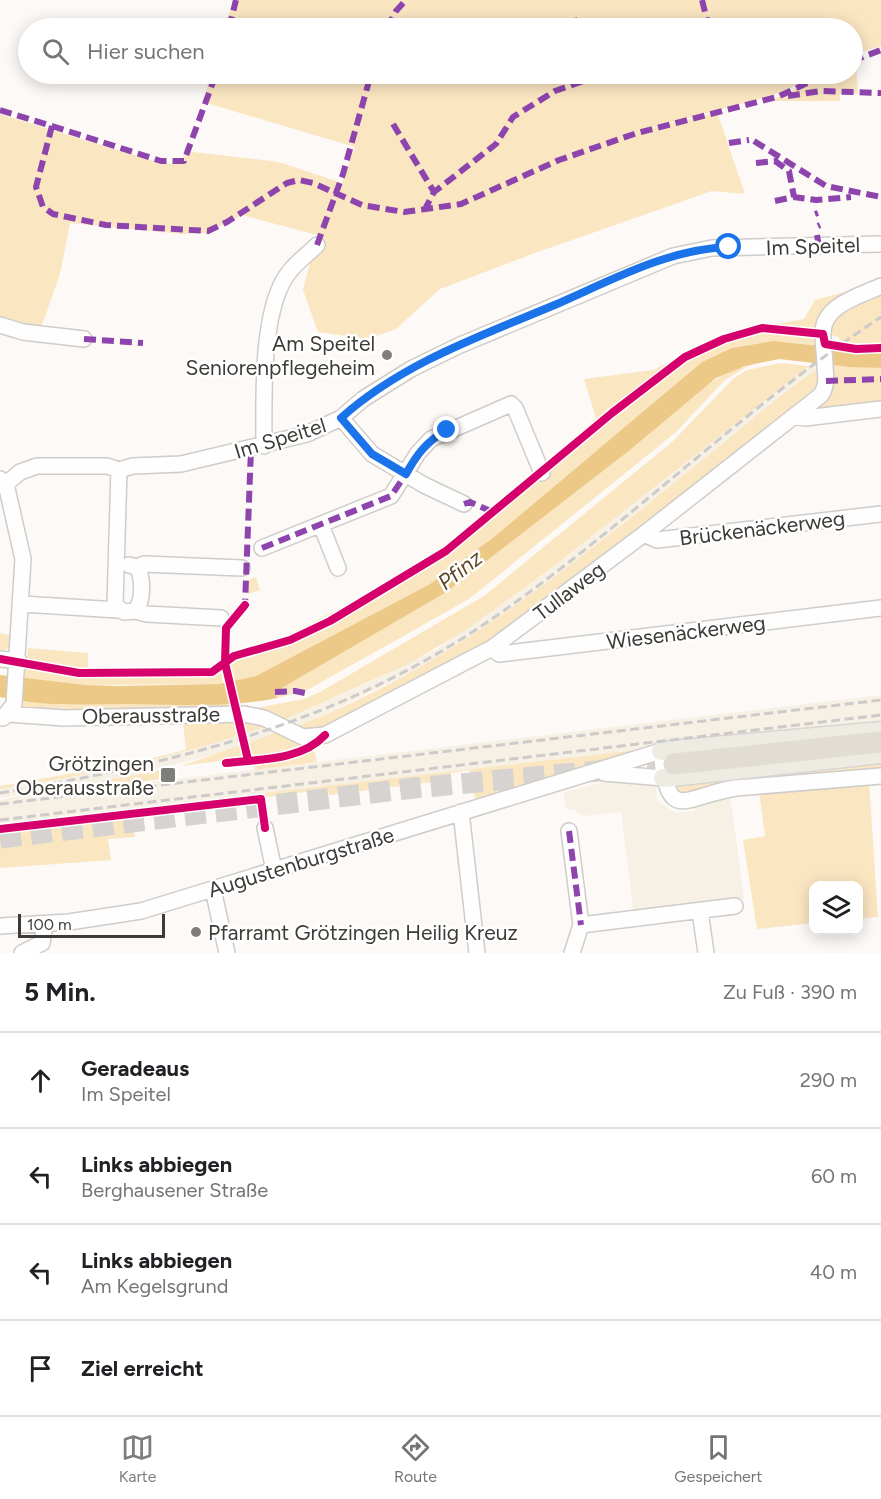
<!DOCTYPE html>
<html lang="de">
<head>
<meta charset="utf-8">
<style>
	body { margin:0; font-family:Figtree,sans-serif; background:#f2f2f2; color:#202124 }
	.controls { position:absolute; right:18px; bottom:18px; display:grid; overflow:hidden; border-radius:12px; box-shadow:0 3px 15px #0003 }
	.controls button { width:54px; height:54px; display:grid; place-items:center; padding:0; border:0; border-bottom:2px solid #e0e0e0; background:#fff; color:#202124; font:30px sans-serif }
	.scale { position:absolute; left:18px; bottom:15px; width:147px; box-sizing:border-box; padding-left:6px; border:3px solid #3e3b37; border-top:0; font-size:16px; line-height:21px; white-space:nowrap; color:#3e3b37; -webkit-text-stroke:4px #fff; paint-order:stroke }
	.stop { position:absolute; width:18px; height:18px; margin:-14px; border:4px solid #1a73e8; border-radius:50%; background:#fff }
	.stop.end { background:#1a73e8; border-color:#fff; box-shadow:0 2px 6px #0008 }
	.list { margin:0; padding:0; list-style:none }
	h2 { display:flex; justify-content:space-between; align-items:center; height:78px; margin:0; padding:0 24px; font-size:26px }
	h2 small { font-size:20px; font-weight:400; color:#757577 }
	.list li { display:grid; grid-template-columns:39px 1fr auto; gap:18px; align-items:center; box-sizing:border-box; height:96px; padding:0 24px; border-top:2px solid #e0e0e0 }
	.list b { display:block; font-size:22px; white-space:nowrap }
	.list p { margin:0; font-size:20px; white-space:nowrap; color:#757577 }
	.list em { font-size:20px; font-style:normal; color:#757577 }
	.icon { flex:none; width:33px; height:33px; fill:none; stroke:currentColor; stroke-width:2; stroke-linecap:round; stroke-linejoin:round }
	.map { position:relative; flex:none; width:881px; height:953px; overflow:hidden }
	.search { position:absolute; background:#fff; box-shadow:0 3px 15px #0003; left:18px; right:18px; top:18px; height:66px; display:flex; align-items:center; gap:15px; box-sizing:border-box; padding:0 21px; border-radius:33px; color:#757577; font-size:22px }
	.sheet { height:462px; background:#fff }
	nav { display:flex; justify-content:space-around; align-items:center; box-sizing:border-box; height:84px; border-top:2px solid #e0e0e0; background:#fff; font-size:16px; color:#757577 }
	nav a { display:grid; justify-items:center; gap:3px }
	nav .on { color:#807e7a }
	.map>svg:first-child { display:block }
</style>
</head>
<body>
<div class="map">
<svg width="881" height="953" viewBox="0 0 881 953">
	<rect width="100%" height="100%" fill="#fcf9f6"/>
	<!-- built -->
	<path fill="#f7f1e5" d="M857 330 863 335 799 383 558 575 479 632 422 667 311 721 228 751 113 780 0 798V789L133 764 256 730 359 687 439 648 546 572 762 400Z
		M881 695V722L872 724 0 825V800Z
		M621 778 656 783 657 801 676 813 695 811 694 804 730 794 744 899 634 915 621 812 584 816 576 813 575 810 566 809 563 797 565 792Z"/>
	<!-- green -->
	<path fill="#fbe6c2" d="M234 0H881V46L859 53V56L853 59 852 28H224Z
		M856 61 858 94H840V101H770L830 74H852L853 63Z
		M211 74H822L771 96 643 130 715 113 718 115 745 194 712 191 535 253 440 289 396 329 367 339 318 332 303 290 317 235 242 215 207 233 182 234 70 223 60 274 42 325 43 331 0 319V114L160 163 182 164 185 151 279 162 342 183 355 147 203 102Z
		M881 282V346L864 347 841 341 838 337 827 334 822 346C771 339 748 340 702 362L494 537 430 584 256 676 234 681 221 671 223 683 220 684 86 685 24 678 28 648 88 653V670L211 669C226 654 245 652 264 645 303 629 342 607 379 587 459 542 527 478 596 418L584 379 653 370 730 332 804 319 815 300Z
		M764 361 746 367 725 380 675 433 469 599 309 689 277 698 275 692 445 593 625 454 697 391 730 371Z
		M780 363 809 366 546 572 463 632 406 665 281 721 256 708 304 699 320 692 484 596 672 442 734 378 747 370Z
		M829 365 881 368V402L806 411Z
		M819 368 821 386 502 635 322 730 311 731 294 727C446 671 574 563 701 461 740 431 777 395 819 368Z
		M256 577 260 590 248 594 249 580Z
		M0 633 12 635 10 648 0 651Z
		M22 702 221 704H228V706L88 710 22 707Z
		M183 721 234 722 237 736C160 761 80 776 0 789V786L136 762 186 750Z
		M241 721 268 726 244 734Z
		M881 722V727L660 749 482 800 481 798 475 799 470 770 451 773 449 780 329 795 328 789 267 797 265 793Z
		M280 731 299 743 308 745 289 753 254 757 246 744Z
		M241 745V758L181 766Z
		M314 750 317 762 255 770 254 762 289 758Z
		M881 759V771L688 798 675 793 674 783Z
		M161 770 162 779 0 800Z
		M869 781 878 917 859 919 858 886H814L813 923 757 929 743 840 765 836 759 791Z
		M197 801 194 804 0 826Z
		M131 817 135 837 108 839 111 860 0 868V832Z"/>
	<!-- water -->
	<path fill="#edc988" d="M773 341 881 352V368L850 367 779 359 745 366 716 378 625 454 445 593 275 692 277 698C229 708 178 705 129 704 86 704 41 707 0 697V675L86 685 119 686 219 684 256 676 430 584 494 537 702 362 732 348Z"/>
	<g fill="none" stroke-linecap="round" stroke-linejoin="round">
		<!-- highway-tunnel -->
		<path stroke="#d6d3d0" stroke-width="21" stroke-dasharray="21 10" stroke-linecap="butt" d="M0 838 414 788 674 764"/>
		<!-- minor casing -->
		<g stroke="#cfcdca" stroke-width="18">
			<path id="minor" d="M0 325 23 332 84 339
				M794 416 805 418 881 409
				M341 418 372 454 424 485 464 504
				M264 446C264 401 260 306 290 271 298 261 308 254 317 245
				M119 470 115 605 124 612 135 611 147 614 221 618
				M0 479 6 484 23 559 14 704 3 718
				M6 484 20 472 37 466H107L119 470 133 466 181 464 307 434 341 418 363 399 411 369 458 346 673 256 712 248 881 244
				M321 525 338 568
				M644 534 657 540 881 514
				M262 548 391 496 418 453 431 439 511 404 515 408 542 473
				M129 565 137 567C143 577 144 601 135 611
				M137 567 144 564 242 568
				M22 604 118 610
				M492 648 499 654 533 650 881 608
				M0 659 19 661
				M8 714 64 718 244 714 264 718 303 737 325 735 492 648 644 534 821 395C827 386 826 378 825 367 825 356 823 345 823 334 822 305 860 296 881 286
				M604 773 663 778
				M461 812 477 953
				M265 828 274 870
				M569 831 581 925 572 953
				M213 889 227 953
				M700 911 706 953
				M581 925 735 906
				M0 926 69 922 141 911 661 751C668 826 683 796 736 788L881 776
				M22 953 42 943 45 924"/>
		</g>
		<!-- major casing -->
		<g stroke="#d8d5d4" stroke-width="21">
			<path id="major" d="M661 751 881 731
				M663 778 881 754"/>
		</g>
		<!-- highway casing -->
		<g stroke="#d8d5d4" stroke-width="24">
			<path id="highway" d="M674 764 881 742"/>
		</g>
		<!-- minor -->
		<use href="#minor" stroke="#fffefe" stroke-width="15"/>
		<!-- major -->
		<use href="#major" stroke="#eeebe3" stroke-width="18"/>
		<!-- highway -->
		<use href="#highway" stroke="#e2ddd2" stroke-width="21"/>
		<!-- rail -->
		<path stroke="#cccbca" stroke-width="3" stroke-dasharray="9 4.5" stroke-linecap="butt" d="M0 793C171 764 333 725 480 627 620 533 740 410 881 317
			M0 804 881 700
			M0 820 881 715"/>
		<!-- quiet -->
		<path stroke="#8e44ad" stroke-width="6" stroke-dasharray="12 6" stroke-linecap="butt" d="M702 0 709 28
			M574 18 577 28
			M229 28 236 0
			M387 28 396 11 406 0
			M852 61 881 50
			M788 96 821 91 881 93
			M0 110 52 126 36 187 43 207 53 214 106 225 208 231 227 222 287 183 299 180 313 183 362 205 404 212 461 204 559 160 637 133 777 97 827 74
			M393 124 434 192
			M52 126 161 161H184L216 74
			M754 141 826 186 881 197
			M729 143 749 140
			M756 163 775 161 789 171 794 197
			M775 201 794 197 816 200 851 197
			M424 211 434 192 496 144 513 117 555 91 603 74
			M815 214 818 213
			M818 226 820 225
			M817 235 819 247
			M317 245 343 174 371 74
			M84 339 143 343
			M826 381 881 379
			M464 504 470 502 493 512
			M262 548 391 496 406 474
			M241 609 245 605 251 449
			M275 692 295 691 310 694
			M569 831 581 925"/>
		<!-- cycleway casing -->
		<g stroke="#fff" stroke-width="11">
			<path id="cycleway" d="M245 605 226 628 225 663 248 760
				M0 659 79 673 212 672 234 656 290 640 330 621 446 551 612 413 685 357 724 339 762 328 823 334 825 344 856 349 881 348
				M226 763C259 759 301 761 325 735
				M0 829 261 799 265 828"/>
		</g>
		<!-- cycleway -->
		<use href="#cycleway" stroke="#d6006c" stroke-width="8"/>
	</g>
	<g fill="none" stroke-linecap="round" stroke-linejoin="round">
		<!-- route -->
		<path stroke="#1a73e8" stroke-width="8" d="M447 430C427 441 417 454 406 474L372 454 341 418C402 363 483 335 557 304 612 280 668 249 729 247"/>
	</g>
	<!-- markers -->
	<g fill="#807e7a" stroke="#fff" stroke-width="2">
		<circle cx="387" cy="355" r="6"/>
		<rect x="160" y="767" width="16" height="16" rx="3"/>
		<circle cx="196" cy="932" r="6"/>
	</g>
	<g text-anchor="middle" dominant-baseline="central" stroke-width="5" stroke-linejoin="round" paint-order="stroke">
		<!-- street labels -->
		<g font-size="21" fill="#3e3b37" stroke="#fff">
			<text transform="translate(813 246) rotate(-2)">Im Speitel</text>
			<text transform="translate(280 438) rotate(-17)">Im Speitel</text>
			<text transform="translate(762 528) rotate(-7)">Brückenäckerweg</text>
			<text transform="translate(569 591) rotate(-37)">Tullaweg</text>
			<text transform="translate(686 632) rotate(-7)">Wiesenäckerweg</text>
			<text transform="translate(151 715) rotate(-1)">Oberausstraße</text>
			<text transform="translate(301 862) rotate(-17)">Augustenburgstraße</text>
		</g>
		<!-- poi labels -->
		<g font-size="21" fill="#3e3b37" stroke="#fff" text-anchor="end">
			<text x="375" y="343">Am Speitel<tspan x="375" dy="24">Seniorenpflegeheim</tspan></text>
			<text x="154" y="763">Grötzingen<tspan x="154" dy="24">Oberausstraße</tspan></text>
			<text x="208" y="932" text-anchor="start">Pfarramt Grötzingen Heilig Kreuz</text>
		</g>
		<!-- water labels -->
		<g font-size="22" font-style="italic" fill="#5c4721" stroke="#fff">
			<text transform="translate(460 570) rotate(-38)">Pfinz</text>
		</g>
	</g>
</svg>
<div class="controls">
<button><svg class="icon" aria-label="layers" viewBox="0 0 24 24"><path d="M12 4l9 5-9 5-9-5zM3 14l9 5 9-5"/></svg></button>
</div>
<div class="scale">100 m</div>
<div class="stop" style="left:729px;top:247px"></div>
<div class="stop end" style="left:447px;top:430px"></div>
<div class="search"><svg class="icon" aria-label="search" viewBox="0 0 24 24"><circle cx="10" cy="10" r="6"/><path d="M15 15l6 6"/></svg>Hier suchen</div>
</div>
<section class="sheet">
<h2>5 Min.<small>Zu Fuß · 390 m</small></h2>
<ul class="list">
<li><svg class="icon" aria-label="ahead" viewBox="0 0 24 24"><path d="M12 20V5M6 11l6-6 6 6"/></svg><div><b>Geradeaus</b><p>Im Speitel</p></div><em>290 m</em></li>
<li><svg class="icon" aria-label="left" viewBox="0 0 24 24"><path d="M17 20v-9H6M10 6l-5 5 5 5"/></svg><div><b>Links abbiegen</b><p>Berghausener Straße</p></div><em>60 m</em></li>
<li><svg class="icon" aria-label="left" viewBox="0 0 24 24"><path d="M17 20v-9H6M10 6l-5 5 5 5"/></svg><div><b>Links abbiegen</b><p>Am Kegelsgrund</p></div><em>40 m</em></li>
<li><svg class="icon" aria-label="arrive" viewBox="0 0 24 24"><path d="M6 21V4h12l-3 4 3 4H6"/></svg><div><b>Ziel erreicht</b></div></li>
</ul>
</section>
<nav>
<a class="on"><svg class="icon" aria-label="map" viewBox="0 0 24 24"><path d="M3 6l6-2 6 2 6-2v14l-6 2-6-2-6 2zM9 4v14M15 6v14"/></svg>Karte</a>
<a><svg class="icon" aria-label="directions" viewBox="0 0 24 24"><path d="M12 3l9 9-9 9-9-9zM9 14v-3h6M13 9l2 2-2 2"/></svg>Route</a>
<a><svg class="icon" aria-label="saved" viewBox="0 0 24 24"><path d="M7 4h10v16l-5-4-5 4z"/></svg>Gespeichert</a>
</nav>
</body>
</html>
